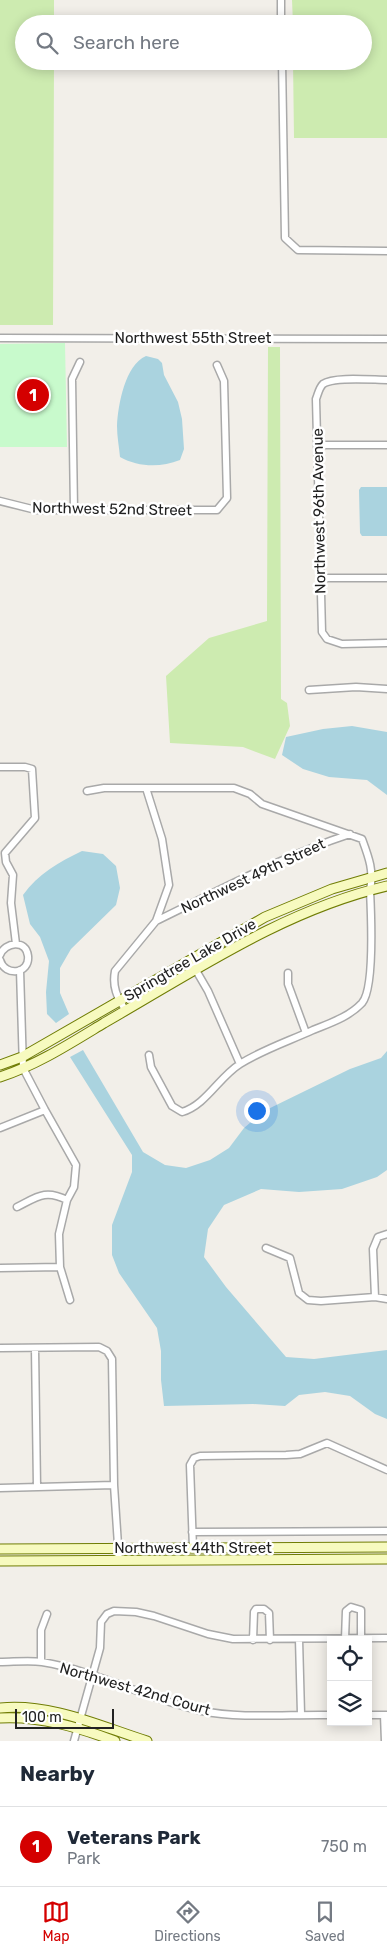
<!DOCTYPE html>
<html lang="en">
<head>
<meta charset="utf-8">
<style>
	body { margin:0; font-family:Rubik,sans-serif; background:#f2f2f3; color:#1f2937 }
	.controls { position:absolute; right:15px; bottom:15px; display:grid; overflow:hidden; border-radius:0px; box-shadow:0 2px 12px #0003 }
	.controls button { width:45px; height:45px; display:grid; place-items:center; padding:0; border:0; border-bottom:1px solid #e0e1e3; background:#fff; color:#1f2937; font:25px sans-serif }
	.scale { position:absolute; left:15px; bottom:12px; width:99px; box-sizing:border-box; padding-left:5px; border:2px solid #222; border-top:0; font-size:14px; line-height:18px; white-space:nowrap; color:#222; -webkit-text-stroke:4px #fff; paint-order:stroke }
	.you { position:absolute; left:256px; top:1110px; width:18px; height:18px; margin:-12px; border:4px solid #fff; border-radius:50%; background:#1a73e8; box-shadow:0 0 0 8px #1a73e833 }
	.badge { display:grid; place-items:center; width:32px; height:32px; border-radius:50%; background:#d40000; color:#fff; font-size:16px; font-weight:700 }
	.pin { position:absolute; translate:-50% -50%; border:2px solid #fff; box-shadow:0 1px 5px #0006 }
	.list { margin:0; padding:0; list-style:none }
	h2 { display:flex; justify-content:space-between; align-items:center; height:65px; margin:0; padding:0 20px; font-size:21px }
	h2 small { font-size:16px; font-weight:400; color:#747a83 }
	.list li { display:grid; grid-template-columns:32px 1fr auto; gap:15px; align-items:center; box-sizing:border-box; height:80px; padding:0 20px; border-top:1px solid #e0e1e3 }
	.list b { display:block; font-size:19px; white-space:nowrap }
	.list p { margin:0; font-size:16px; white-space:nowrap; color:#747a83 }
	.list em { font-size:16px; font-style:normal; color:#747a83 }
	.icon { flex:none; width:28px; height:28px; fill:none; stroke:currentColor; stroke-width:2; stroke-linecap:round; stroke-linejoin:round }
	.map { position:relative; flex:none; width:387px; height:1741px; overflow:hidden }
	.search { position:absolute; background:#fff; box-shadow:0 2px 12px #0003; left:15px; right:15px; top:15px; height:55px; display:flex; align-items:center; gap:12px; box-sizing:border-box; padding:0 18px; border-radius:28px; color:#747a83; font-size:19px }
	.sheet { height:145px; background:#fff }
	nav { display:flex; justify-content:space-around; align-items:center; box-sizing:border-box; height:70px; border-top:1px solid #e0e1e3; background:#fff; font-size:14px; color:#747a83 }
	nav a { display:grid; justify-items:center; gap:2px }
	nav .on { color:#d40000 }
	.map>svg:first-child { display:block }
</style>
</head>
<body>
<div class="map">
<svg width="387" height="1741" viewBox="0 0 387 1741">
	<rect width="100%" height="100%" fill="#f2efe9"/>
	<!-- grass -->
	<path fill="#cdebb0" d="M0 0H54V24H24V61H54L53 325H0Z
		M292 0H387V138H294L293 61H363V24H293Z
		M268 347H280L281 699 287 703 290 726 275 759 243 747 170 743 166 676 209 638 267 621Z"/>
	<!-- park -->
	<path fill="#c8facc" d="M65 343 67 447H0V344Z"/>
	<!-- water -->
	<path fill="#aad3df" d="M146 356 158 359 162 363 164 375 178 402 182 419 184 449 180 460C160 468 138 467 120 457 119 447 117 436 117 426 118 405 125 365 146 356Z
		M361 487H387V536H362L360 533 359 490Z
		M352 726 387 732V795L367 780 329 777 303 769 282 755 286 737 323 729Z
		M82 851 103 854 116 866 120 888 116 905 71 949 60 968V993L69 1014 56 1023 47 1014 46 992 49 961 40 937 30 924 23 895C38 874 59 862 82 851Z
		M83 1050 143 1152 165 1165 186 1168 210 1160 229 1148 244 1128 264 1111 350 1069 381 1058 387 1051V1170L377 1177 342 1189 299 1192 261 1189 224 1205 208 1229 204 1257 226 1287 286 1357 314 1359 387 1350V1419L375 1414 350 1396 325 1392 299 1395 285 1406 253 1404 164 1406 161 1380V1351L157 1328 119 1273 112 1255V1225L132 1172V1155L70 1057Z"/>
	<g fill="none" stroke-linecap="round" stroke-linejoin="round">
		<!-- street casing -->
		<g stroke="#a9a9a9" stroke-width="9">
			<path id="street" d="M281 0V24
				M282 61 285 238 298 250 387 251
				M0 338 387 339
				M387 380C373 380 334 376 323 384 319 388 318 394 316 399L322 632 327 639 342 644 387 643
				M317 445H387
				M0 501 36 510H217L227 498 224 381 217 365
				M74 510 72 379 80 362
				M321 578H387
				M309 690 356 687 387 689
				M0 767H25L32 769 35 818 5 853 6 862 13 875 11 903 16 944
				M87 791 104 788H234L250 794 262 804 362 839C369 858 374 871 370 890 371 911 375 988 362 1003 349 1017 330 1023 313 1030 289 1041 262 1050 240 1064 219 1077 206 1105 182 1112L172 1106 151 1067 149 1055
				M156 921C220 890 283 856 350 834
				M0 955C5 942 26 939 28 956 30 974 5 977 0 960
				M190 960 208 991 240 1064
				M20 970 23 1068 45 1110 76 1165 74 1187 67 1200 59 1234 60 1267 70 1300
				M288 973V984L306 1033
				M126 1011C117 997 112 987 115 971L156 921 169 885 162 839 146 788
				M0 1128 45 1110
				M17 1207C37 1197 45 1189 67 1200
				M266 1248 290 1258 299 1293 308 1300 321 1301 375 1297 387 1299
				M0 1268 60 1267
				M375 1297 373 1249 378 1237 387 1234
				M0 1348 99 1347 107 1351 112 1359 114 1485 119 1560
				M35 1348 37 1487
				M0 1488 114 1485
				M192 1532 387 1531
				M193 1548 190 1465 194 1458 200 1456 286 1455 300 1454 327 1443 387 1470
				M299 1639 301 1714
				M345 1639 346 1611 351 1607 361 1610V1638
				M253 1640 254 1612 256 1609H264L269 1613 270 1640
				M0 1662C13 1662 29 1660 42 1662 97 1671 147 1699 202 1711 241 1719 290 1714 331 1715
				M41 1662V1630L47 1614
				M368 1715H387
				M384 1715 385 1741
				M74 1741 100 1648 101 1622 107 1614 114 1611 136 1612 154 1616 208 1634 233 1639 387 1638"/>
		</g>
		<!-- secondary casing -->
		<g stroke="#707d05" stroke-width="11">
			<path id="secondary" d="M0 1065 22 1057 265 917 332 889 387 873
				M0 1077C37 1065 71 1043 104 1023 195 971 284 910 387 886
				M0 1549 387 1547
				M0 1561 387 1559
				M0 1708C52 1703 99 1726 147 1741
				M0 1718C41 1716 77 1727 115 1741"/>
		</g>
		<!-- street -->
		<use href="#street" stroke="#fff" stroke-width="6"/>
		<!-- secondary -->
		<use href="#secondary" stroke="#f7fabf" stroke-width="9"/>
	</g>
	<g text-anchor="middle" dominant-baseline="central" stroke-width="5" stroke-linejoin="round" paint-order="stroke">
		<!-- street labels -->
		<g font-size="15" fill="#222" stroke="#fff">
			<text x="193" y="338">Northwest 55th Street</text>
			<text transform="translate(112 509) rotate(1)">Northwest 52nd Street</text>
			<text transform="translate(319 511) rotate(-91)">Northwest 96th Avenue</text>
			<text transform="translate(253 876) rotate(-25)">Northwest 49th Street</text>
			<text transform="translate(190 960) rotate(-30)">Springtree Lake Drive</text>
			<text x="193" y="1548">Northwest 44th Street</text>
			<text transform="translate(135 1689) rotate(16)">Northwest 42nd Court</text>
		</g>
	</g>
</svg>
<div class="controls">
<button><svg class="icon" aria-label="locate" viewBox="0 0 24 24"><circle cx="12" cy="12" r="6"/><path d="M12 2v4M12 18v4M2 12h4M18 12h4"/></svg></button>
<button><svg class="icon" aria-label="layers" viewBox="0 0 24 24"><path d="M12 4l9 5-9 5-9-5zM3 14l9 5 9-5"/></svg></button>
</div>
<div class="scale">100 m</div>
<div class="you"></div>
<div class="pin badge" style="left:33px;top:395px">1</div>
<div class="search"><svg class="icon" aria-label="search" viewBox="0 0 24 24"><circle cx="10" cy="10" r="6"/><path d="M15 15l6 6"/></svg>Search here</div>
</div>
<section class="sheet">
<h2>Nearby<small></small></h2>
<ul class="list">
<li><span class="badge">1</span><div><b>Veterans Park</b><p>Park</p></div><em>750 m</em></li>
</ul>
</section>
<nav>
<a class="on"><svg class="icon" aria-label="map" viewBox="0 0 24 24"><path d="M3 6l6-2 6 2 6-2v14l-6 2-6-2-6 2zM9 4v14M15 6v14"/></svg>Map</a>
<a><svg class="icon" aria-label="directions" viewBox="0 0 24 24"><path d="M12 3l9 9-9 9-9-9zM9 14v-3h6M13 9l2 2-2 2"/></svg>Directions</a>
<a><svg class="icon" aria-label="saved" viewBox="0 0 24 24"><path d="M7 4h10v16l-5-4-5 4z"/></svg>Saved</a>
</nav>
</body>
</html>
